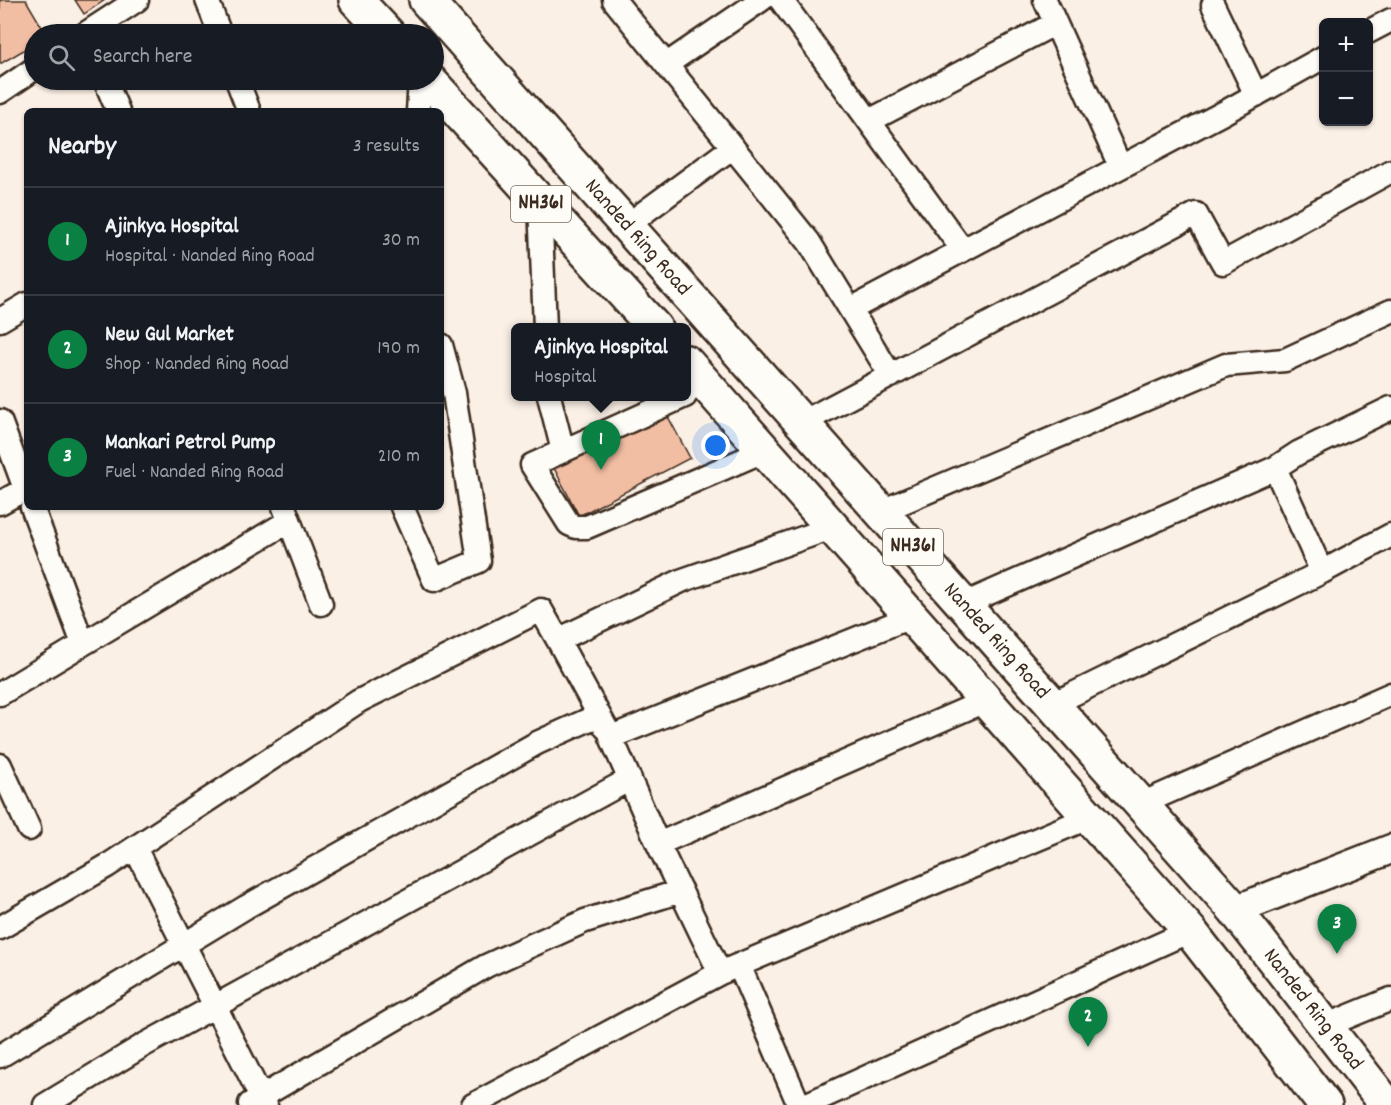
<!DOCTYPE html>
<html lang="en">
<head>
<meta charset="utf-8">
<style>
	body { margin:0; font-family:Dekko,sans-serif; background:#242831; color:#f1f3f6 }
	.controls { position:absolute; right:18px; top:18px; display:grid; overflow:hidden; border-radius:9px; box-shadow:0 2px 4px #0004 }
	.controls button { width:54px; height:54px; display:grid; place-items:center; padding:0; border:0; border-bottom:2px solid #363941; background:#171b24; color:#f1f3f6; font:30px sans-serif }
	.you { position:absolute; left:716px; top:446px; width:21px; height:21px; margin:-15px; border:4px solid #fff; border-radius:50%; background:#1a73e8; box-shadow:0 0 0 9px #1a73e833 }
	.badge { display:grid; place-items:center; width:39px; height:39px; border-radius:50%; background:#0b8043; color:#fff; font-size:20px; font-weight:700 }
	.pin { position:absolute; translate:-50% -50px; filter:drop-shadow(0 2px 3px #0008) }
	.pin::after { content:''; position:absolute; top:32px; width:21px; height:18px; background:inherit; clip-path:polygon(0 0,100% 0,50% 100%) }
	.popup { position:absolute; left:511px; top:323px; width:180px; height:78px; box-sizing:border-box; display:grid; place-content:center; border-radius:9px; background:#171b24; filter:drop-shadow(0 2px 4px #0005); font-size:20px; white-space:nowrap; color:#9ea1a6 }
	.popup b { font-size:22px; color:#f1f3f6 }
	.popup::after { content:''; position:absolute; left:50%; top:100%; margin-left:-12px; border:12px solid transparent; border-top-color:#171b24 }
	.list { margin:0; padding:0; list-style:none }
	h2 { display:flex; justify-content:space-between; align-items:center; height:78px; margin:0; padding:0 24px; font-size:26px }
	h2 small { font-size:20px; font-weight:400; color:#9ea1a6 }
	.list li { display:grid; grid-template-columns:39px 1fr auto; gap:18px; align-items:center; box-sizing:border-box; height:108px; padding:0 24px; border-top:2px solid #363941 }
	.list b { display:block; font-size:22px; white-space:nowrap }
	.list p { margin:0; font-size:20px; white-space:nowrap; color:#9ea1a6 }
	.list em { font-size:20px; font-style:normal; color:#9ea1a6 }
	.icon { flex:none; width:33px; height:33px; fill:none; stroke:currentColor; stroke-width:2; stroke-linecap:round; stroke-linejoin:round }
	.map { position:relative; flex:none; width:1391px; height:1105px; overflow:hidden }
	.search { position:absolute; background:#171b24; box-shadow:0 2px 4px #0004; left:24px; top:24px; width:420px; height:66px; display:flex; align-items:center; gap:15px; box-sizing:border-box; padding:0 21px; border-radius:33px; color:#9ea1a6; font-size:22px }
	.panel { position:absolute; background:#171b24; box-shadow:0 2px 4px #0004; left:24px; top:108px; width:420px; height:402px; border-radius:9px }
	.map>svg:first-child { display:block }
</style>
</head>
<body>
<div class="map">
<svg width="1391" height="1105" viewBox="0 0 1391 1105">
	<rect width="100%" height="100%" fill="#fbf0e6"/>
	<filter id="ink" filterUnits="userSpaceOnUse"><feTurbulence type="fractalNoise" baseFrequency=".0167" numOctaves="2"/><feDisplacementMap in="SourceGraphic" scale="12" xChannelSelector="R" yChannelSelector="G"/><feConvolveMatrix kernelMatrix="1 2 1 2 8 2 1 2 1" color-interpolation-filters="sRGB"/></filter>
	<g filter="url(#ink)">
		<!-- building -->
		<path fill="#f2bea3" stroke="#3b2a1e" stroke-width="1.5" d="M0 0H26L46 34H34V44L0 64Z
			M75 0H105L84 14Z
			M665 411 690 458 579 516 554 468Z"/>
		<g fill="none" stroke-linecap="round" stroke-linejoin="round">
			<!-- minor casing -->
			<g stroke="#3b2a1e" stroke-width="27">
				<path id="minor" d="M207 0 220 34
					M614 0 809 242 891 376
					M781 0 962 249
					M1045 0 1120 166
					M1213 5 1256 95
					M1368 32 1391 20
					M85 34 137 0
					M667 64 761 0
					M105 80 118 111
					M237 80 249 111
					M0 92 34 69
					M418 111 420 80
					M869 121 1054 24
					M540 203 545 328
					M627 225 733 147
					M851 309 1225 112 1324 57
					M0 320 27 304
					M549 396 563 451
					M685 396 532 465 569 524 576 527H587L766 450
					M0 421 27 494
					M803 422 1196 214 1223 263 1391 171
					M1275 468 1298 453 1391 408
					M0 503 27 488
					M32 507 83 644 289 521
					M284 507 321 604
					M402 507 434 580 479 561 454 393 441 345
					M882 511 1226 365 1285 360 1391 311
					M964 604 1275 468 1322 572
					M558 640 606 728
					M0 694 83 644
					M1053 704 1322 572 1391 535
					M0 765 29 829
					M1141 804 1391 694
					M658 844 611 737 913 616
					M135 848 261 1097 250 1104
					M0 928 107 866 359 701 541 610 558 640 683 580 834 527
					M739 965 799 1105
					M720 973 658 844 987 700
					M1325 1026 1391 999
					M0 1056 246 907 537 743 599 715
					M45 1105 144 1045 630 779
					M266 1105 261 1097 486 966 585 921 681 891
					M473 1105 720 973 1090 817
					M805 1105 1190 931"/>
			</g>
			<!-- tertiary casing -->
			<g stroke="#3b2a1e" stroke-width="33">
				<path id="tertiary" d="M1235 910 1391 849"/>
			</g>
			<!-- trunk casing -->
			<g stroke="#3b2a1e" stroke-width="38">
				<g id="trunk">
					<path d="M356 0 388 34"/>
					<path id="s1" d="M426 0 1235 910 1387 1105"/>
					<path d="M429 80 655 328"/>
					<path d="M686 362 1190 931 1325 1105"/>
				</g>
			</g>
			<!-- minor -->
			<use href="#minor" stroke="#fdfcf7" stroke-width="22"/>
			<!-- tertiary -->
			<use href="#tertiary" stroke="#fdfcf7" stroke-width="28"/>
			<!-- trunk -->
			<use href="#trunk" stroke="#fdfcf7" stroke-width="33"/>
		</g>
	</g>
	<g text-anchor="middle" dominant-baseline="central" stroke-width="4.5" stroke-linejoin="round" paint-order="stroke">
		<!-- shield labels -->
		<g fill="#fdfcf7" stroke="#75695f" stroke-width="1.5">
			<rect x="511" y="186" width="60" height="36" rx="4.5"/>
			<rect x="883" y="529" width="60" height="36" rx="4.5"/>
		</g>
		<g font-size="21" font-weight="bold" fill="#3b2a1e">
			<text x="541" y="204">NH361</text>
			<text x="913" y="547">NH361</text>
		</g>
		<!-- street labels -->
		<g font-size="22" fill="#3b2a1e" stroke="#fdfcf7">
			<text stroke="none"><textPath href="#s1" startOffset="318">Nanded Ring Road</textPath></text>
			<text stroke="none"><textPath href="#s1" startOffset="858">Nanded Ring Road</textPath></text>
			<text stroke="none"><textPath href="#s1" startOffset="1344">Nanded Ring Road</textPath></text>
		</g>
	</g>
</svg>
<div class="controls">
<button>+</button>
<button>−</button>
</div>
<div class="you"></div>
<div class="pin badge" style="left:601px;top:470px">1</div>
<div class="popup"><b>Ajinkya Hospital</b>Hospital</div>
<div class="pin badge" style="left:1088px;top:1047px">2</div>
<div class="pin badge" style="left:1337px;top:954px">3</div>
<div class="search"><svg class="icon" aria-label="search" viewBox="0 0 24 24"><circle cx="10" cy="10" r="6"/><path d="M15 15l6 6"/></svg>Search here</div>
<section class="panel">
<h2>Nearby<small>3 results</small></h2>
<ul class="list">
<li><span class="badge">1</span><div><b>Ajinkya Hospital</b><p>Hospital · Nanded Ring Road</p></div><em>30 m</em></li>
<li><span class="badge">2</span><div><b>New Gul Market</b><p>Shop · Nanded Ring Road</p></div><em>190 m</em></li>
<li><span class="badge">3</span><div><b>Mankari Petrol Pump</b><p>Fuel · Nanded Ring Road</p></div><em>210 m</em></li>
</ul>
</section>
</div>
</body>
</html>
